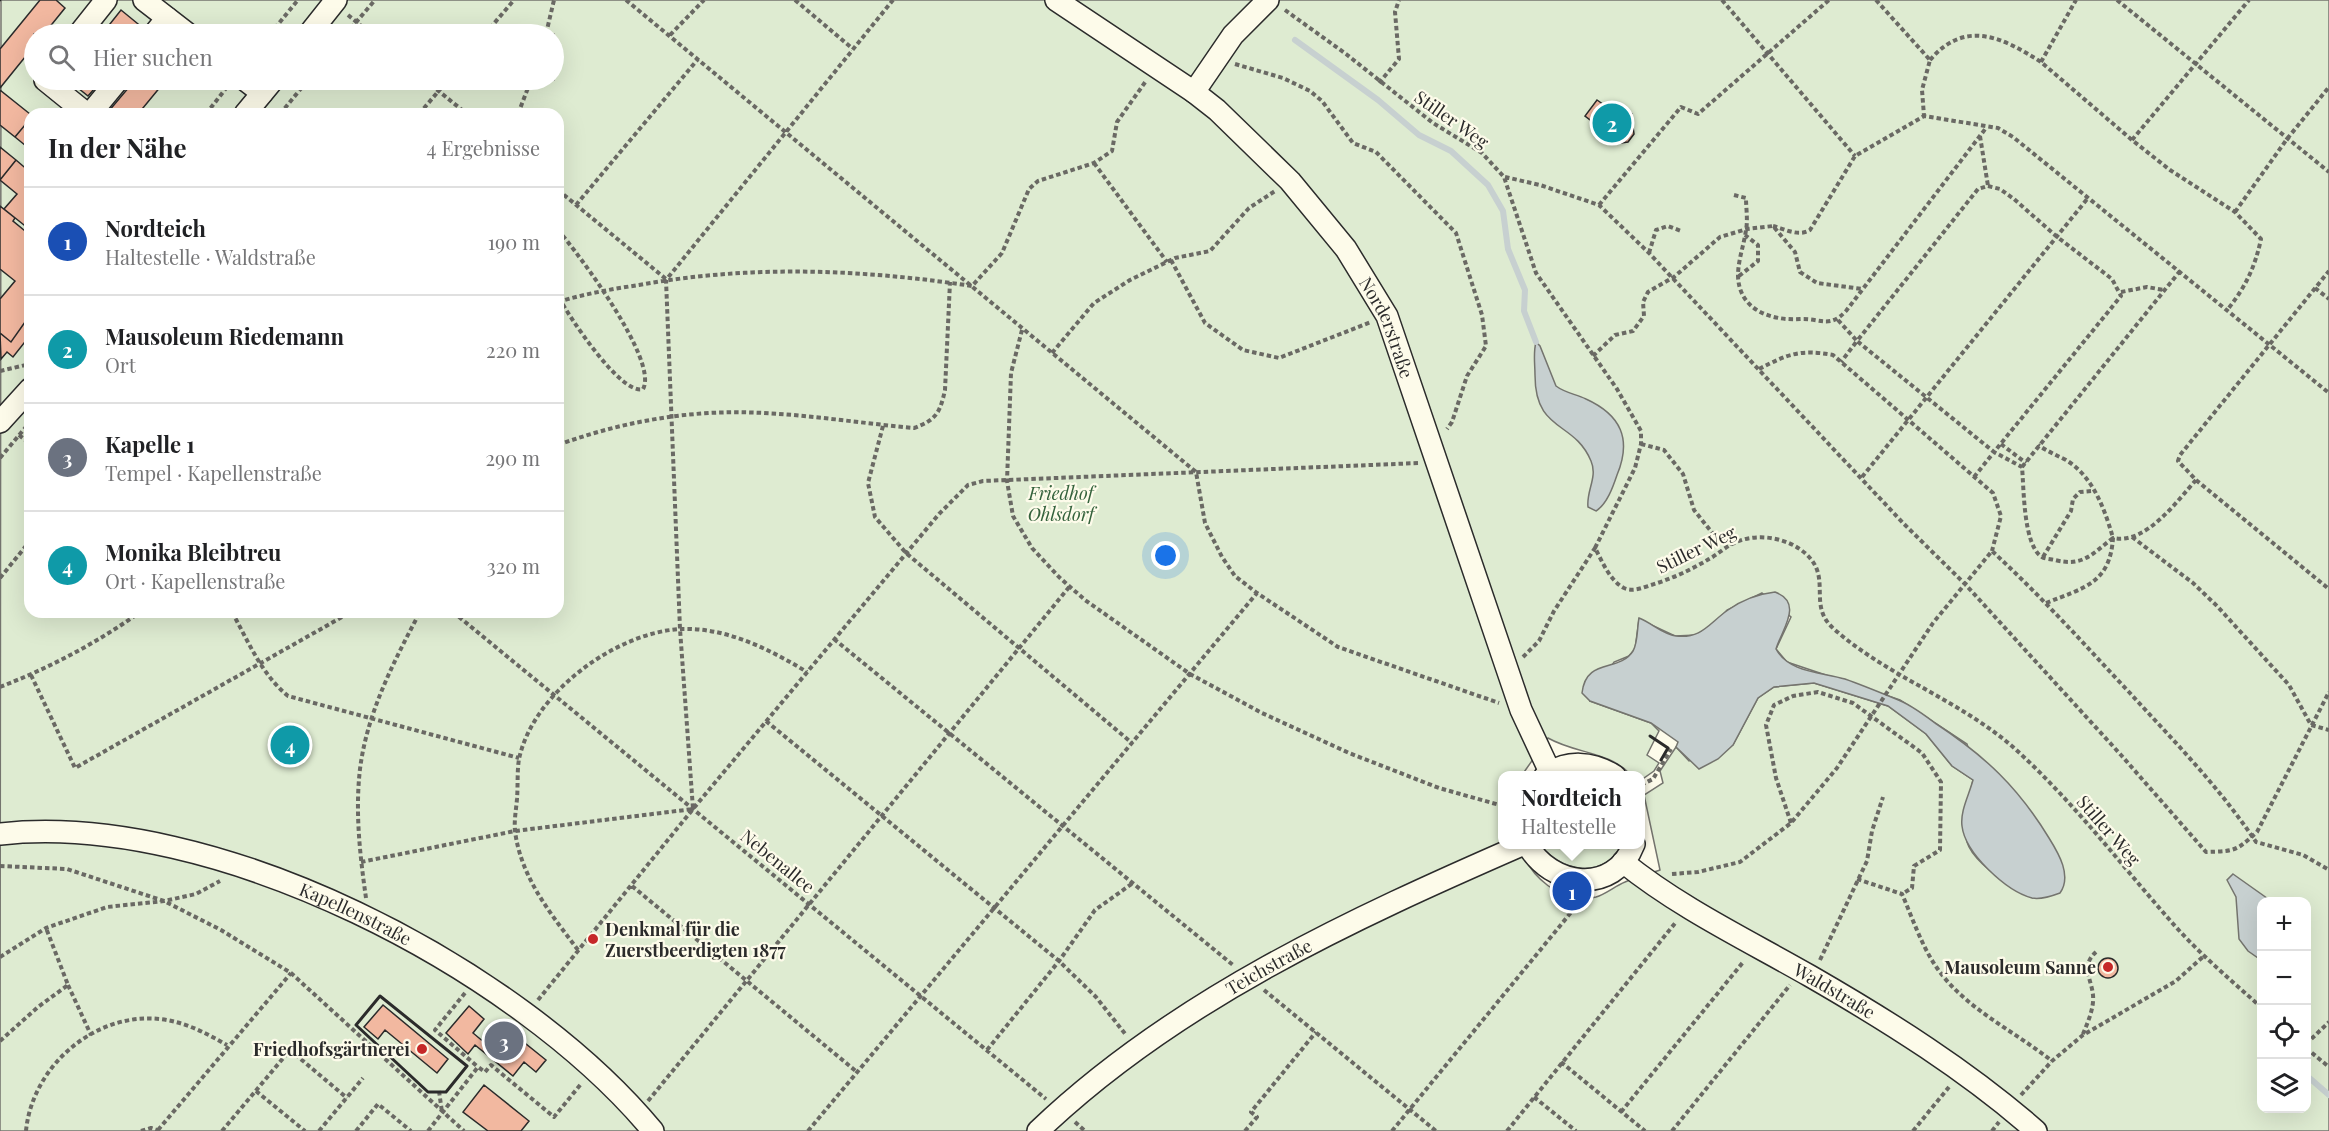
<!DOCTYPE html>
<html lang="de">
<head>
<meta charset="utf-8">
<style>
	body { margin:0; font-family:"Playfair Display",serif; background:#f2f2f2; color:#202124 }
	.controls { position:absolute; right:18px; bottom:18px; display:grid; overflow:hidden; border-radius:12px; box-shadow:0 6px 24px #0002 }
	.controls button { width:54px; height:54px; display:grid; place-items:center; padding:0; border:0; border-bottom:2px solid #e0e0e0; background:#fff; color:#202124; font:30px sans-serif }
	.you { position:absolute; left:1166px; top:556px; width:21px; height:21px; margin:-15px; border:4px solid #fff; border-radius:50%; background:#1a73e8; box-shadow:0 0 0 9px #1a73e833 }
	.badge { display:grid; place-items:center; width:39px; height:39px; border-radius:50%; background:#c62828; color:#fff; font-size:20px; font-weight:700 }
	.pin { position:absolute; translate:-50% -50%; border:3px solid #fff; box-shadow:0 2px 6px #0006 }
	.popup { position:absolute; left:1498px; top:771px; width:147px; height:78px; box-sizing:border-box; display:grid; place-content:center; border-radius:12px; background:#fff; filter:drop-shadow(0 2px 4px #0005); font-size:20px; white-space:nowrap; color:#757577 }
	.popup b { font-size:22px; color:#202124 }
	.popup::after { content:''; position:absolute; left:50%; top:100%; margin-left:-12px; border:12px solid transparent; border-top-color:#fff }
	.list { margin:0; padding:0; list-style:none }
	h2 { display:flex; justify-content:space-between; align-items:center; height:78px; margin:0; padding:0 24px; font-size:26px }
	h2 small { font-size:20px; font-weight:400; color:#757577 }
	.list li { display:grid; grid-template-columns:39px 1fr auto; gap:18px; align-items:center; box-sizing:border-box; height:108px; padding:0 24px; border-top:2px solid #e0e0e0 }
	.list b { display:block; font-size:22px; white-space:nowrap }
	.list p { margin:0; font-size:20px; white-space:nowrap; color:#757577 }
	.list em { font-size:20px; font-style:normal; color:#757577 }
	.icon { flex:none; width:33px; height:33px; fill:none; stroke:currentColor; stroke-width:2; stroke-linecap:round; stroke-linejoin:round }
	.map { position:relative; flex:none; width:2329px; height:1131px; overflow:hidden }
	.search { position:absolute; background:#fff; box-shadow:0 6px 24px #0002; left:24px; top:24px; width:540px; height:66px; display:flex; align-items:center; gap:15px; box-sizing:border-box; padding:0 21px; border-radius:33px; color:#757577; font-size:22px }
	.panel { position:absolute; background:#fff; box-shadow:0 6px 24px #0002; left:24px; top:108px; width:540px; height:510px; border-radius:18px }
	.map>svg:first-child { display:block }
</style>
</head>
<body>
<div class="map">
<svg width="2329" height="1131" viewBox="0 0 2329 1131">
	<rect width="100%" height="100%" fill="#fdfbea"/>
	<!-- green -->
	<path fill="#deebd1" stroke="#74746e" stroke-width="1.5" fill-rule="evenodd" d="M2329 0V1131H0L1 0ZM34 34H554V80H34ZM30 114H558V612H30ZM1762 593 1791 617 1776 649 1787 662 1900 700 1967 744 2010 886C1997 876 1972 859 1967 842 1964 832 1970 792 1973 780L1952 766 1926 734 1888 706 1814 683 1774 687 1758 698 1733 745 1689 761 1676 747 1660 771 1663 783 1644 795 1660 870C1648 874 1636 877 1625 882 1615 886 1606 894 1596 897 1561 906 1528 875 1519 844H1503V776L1522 775 1548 738C1576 754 1609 751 1631 775L1641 776V780L1654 771 1659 763 1647 755 1659 731 1651 723 1590 701 1614 662 1629 656 1635 649 1639 619 1675 636 1697 635 1712 626 1727 610ZM2262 902H2306V1108H2262Z
		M1540 845H1621C1603 881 1561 871 1540 845Z"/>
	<!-- water -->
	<path fill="#c7d0d0" stroke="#74746e" stroke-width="1.5" d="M1536 342 1540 346 1556 386C1565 393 1576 394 1586 399 1621 415 1632 439 1617 475 1613 487 1607 504 1596 511L1588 507C1586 491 1598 477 1591 461 1574 420 1535 433 1535 375 1535 364 1533 353 1536 342Z
		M1775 592C1804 603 1782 629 1776 649 1789 673 1822 672 1845 679 1862 685 1879 692 1896 699 1910 704 1923 714 1935 723 1985 756 2018 787 2049 838 2059 854 2072 876 2060 893 2052 896 2041 900 2032 898 2006 891 1965 853 1962 826 1960 811 1969 795 1973 780L1952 766 1926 734 1888 706 1814 683 1774 687 1758 698 1733 745 1718 759 1699 769 1676 747 1678 742 1651 723 1590 701 1582 693C1586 657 1619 673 1633 651 1638 643 1637 628 1639 618 1652 623 1662 634 1676 636 1702 639 1709 623 1728 610 1742 600 1758 594 1775 592Z
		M2233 874 2271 901 2262 902 2261 960 2248 951 2239 939 2236 897 2227 880Z"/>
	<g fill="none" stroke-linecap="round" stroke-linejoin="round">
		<!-- stream -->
		<path stroke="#c7d0d0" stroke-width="6" d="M1295 40 1378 100 1419 135 1451 151 1488 185 1503 211 1508 249 1525 290 1524 311 1536 342
			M2306 1075 2329 1095"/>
	</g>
	<!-- building -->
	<path fill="#f2b8a0" stroke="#2b2b2b" stroke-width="1.5" d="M40 0H56L65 8 44 34H34V46L0 88V49Z
		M121 10 143 28 138 34H102Z
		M68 80H102L88 96Z
		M135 80H166L138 114H111L108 112Z
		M0 90 30 114V119L15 137 0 125Z
		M1597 100 1610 109 1615 102 1632 114 1626 121 1633 127 1634 134 1628 142 1621 143 1614 138 1609 144 1593 132 1598 126 1585 116Z
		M30 119V140L26 146 15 137Z
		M0 147 16 160 0 180Z
		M16 160 30 172V217L24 225 4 209 17 194 0 180Z
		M0 206 15 218 13 221 30 235V315L11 342 0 333V299L15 281 0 269Z
		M30 315V348L24 343 13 357 7 352 1 359 0 333 11 342Z
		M2098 968a10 10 0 1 1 20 0a10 10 0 1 1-20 0Z
		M383 1005 448 1059 437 1073 385 1030 378 1039 364 1027Z
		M469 1006 484 1019 473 1033 485 1043 500 1023 546 1060 536 1072 524 1062 513 1076 475 1045 468 1054 446 1033Z
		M484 1085 529 1121 521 1131H488L463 1112Z"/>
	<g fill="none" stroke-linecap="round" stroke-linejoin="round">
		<!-- minor casing -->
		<g stroke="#2b2b2b" stroke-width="24">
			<g id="minor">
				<path d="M144 0 188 34"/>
				<path id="s1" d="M1056 0 1194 92 1217 110 1290 181 1346 249 1387 316 1521 710 1550 772"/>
				<path d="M79 34 106 0"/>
				<path d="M154 34 167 18"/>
				<path d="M309 34 336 0"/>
				<path d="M45 80 87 114"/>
				<path d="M245 80 262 93"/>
				<path d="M1194 92 1233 35 1268 0"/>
				<path d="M90 114 118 80"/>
				<path d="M245 114 273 80"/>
				<path d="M0 422 30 389"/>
				<path d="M1545 776C1567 759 1593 762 1615 776"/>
				<path id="s2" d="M0 834C214 810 518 968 653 1131"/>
				<path d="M1527 844C1550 887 1614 896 1634 844"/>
				<path id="s3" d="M1623 862C1680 908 1747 940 1810 976 1888 1021 1968 1071 2036 1131"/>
				<path id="s4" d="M1038 1131C1175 1000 1352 919 1524 844"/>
			</g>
		</g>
		<!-- path -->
		<path stroke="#6a6964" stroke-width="4" stroke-dasharray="4.5 3" stroke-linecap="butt" d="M626 0 1196 472 1205 523 1222 557 1235 576 1257 593 1338 647 1499 703
			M795 0 853 49
			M1722 0 1855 156
			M1876 0 1930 60 1922 90 1924 116
			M2117 0 2329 172
			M1285 10 1346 54 1433 123 1482 153 1504 177 1536 273 1617 389 1641 431V444L1635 468 1595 548C1602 561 1610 581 1624 588 1633 592 1642 588 1651 585 1671 579 1691 570 1709 559 1717 555 1724 548 1732 544 1753 533 1782 536 1801 550 1836 575 1805 604 1834 629 1887 676 1959 700 2013 747 2073 801 2122 866 2175 926 2202 956 2232 981 2262 1008
			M348 15 371 34
			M270 34 298 0
			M346 34 375 0
			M485 34 514 0
			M546 34 554 0
			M670 35 704 0
			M1930 60C1965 19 2002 37 2041 62L2132 140 2170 170 2235 212 2261 239C2255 267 2246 286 2228 309
			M2041 62 2076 0
			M1235 64 1283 78 1310 91 1322 101 1353 143 1376 152 1456 233 1482 315 1486 346 1467 376 1452 422 1447 429
			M425 80 467 114
			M1379 83 1399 59 1395 12 1399 0
			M206 114 227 87
			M280 114 308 80
			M419 114 448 80
			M518 114 531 80
			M1980 136 1988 186
			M2132 140 2249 0
			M1094 163 1167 262
			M1505 177 1540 185 1599 205 1649 253 1904 524 1965 584 2121 755 2206 852C2236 851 2236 851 2257 832L2329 692
			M1988 186 2000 189 2014 199 2056 236 2112 279 2121 296 1994 452 1857 341 1978 189Z
			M558 190 666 279
			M1734 195 1746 198C1746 208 1748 220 1746 230 1744 245 1738 260 1738 276 1739 310 1771 321 1800 319 1821 318 1829 329 1846 311L1986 128
			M576 205 698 59
			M1599 205 1681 107 1698 114 1829 0
			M2235 212 2287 139 2329 87
			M1773 226C1784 229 1799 237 1810 230L1855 156 1924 116 1998 128 2013 137 2329 393
			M558 230C578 253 659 361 643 389 621 396 568 315 558 296
			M1649 253 1656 230 1668 226 1681 231
			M1171 260 1205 323 1243 350 1279 358 1371 322
			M1739 276 1758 261V245L1745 235
			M2315 288 2329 299
			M2121 292 2147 287 2164 290
			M558 302C584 294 612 289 639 285 749 265 861 269 972 286L1002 253 1029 189 1038 181 1094 163 1112 151 1117 122 1146 81
			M1838 320 1857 341 1841 362
			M1022 330 1011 373 1007 481 1013 516 1032 548 1059 577 1085 600 1190 674 1262 713 1349 753 1439 788 1503 806
			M1052 353 1094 303 1130 280 1175 258 1210 251 1249 208 1275 191
			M1593 356 1615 335 1633 331 1644 316 1643 302 1648 292 1674 277 1720 237 1747 229 1773 226 1795 252 1800 272 1817 283 1862 289
			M1759 369C1788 354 1800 349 1833 355L1993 493 2001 516 1992 551
			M0 371 30 364
			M883 426 868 483 875 517 906 553 1132 743
			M19 435 30 444
			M1641 444 1664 450 1683 474 1694 510 1714 535 1732 544
			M2001 444 2026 463
			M558 445C607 427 658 416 709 413 777 409 846 422 914 428 936 420 940 413 945 390L950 282
			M0 458 30 422
			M2022 467 2180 271
			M1862 477 2088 198
			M1974 477 1994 452 2022 467C2024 488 2023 545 2042 557 2045 559 2051 559 2055 560 2083 567 2092 554 2113 538 2105 510 2093 476 2066 460 2056 455 2047 451 2038 445
			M2196 480 2329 589
			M2132 537 2193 583 2217 606 2289 685 2311 725 2329 730
			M2043 557 2071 511 2073 499 2080 492 2092 491
			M0 578 30 541
			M2046 603C2083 588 2110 584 2113 538 2146 545 2177 501 2196 480L2178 461 2180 455 2329 271
			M232 612C248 641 262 675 288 696L519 758
			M453 612 1046 1099
			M834 639 1233 965
			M1523 657 1539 641 1554 611 1595 548
			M31 675 75 768 351 612
			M0 687C49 668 97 643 140 612
			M766 721 1059 961 1096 997 1126 1035
			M1641 785 1653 779 1671 749
			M1791 823 1776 778 1766 725 1774 705 1793 696 1818 692 1853 703 1922 753 1941 782 1940 850 1914 866 1912 888 1902 894
			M361 862 515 831 693 809 680 629 666 280 893 0
			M0 866 67 869 164 901 221 930 291 973 464 1131
			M1672 874 1698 872 1740 862 1791 823 1837 768 1933 623 1992 551C2041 596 2084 644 2129 692 2173 740 2220 788 2256 842L2303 855 2329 870
			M1857 879 1902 894C1912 917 1921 944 1935 965 1962 1007 2013 1030 2052 1061
			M632 886 857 1072
			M366 898C360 856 355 812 360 769 367 713 394 661 420 612
			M578 950C551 914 521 878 515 831 514 821 516 810 517 799 518 786 517 771 519 759 533 693 615 633 680 629 726 627 769 649 807 672
			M0 957 46 928 107 907 164 901 196 894 220 881
			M1820 960 1867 861 1872 831 1883 797
			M68 985 91 1035
			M1264 990 1436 1131
			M465 993 435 1030 478 1067
			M538 1000 693 809 939 514 968 485 983 481 1419 463
			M2083 1034C2087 1024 2092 1013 2093 1002 2095 982 2078 968 2096 952
			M0 1041 38 1007 68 985 46 928
			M2306 1044 2329 1022
			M2306 1048 2329 1067
			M987 1050 1059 961 1095 910 1133 883
			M1561 1062 1645 1131
			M256 1091 305 1131
			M439 1091 442 1112
			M2021 1095 2052 1061 2083 1035 2176 981 2204 956
			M1534 1097 1576 1131
			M648 1101 1070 586
			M1621 1112 1744 961
			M1075 1122 1085 1131
			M158 1130 291 973
			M26 1131C32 1067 94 1012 160 1019 185 1022 206 1033 227 1045
			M141 1131 151 1128 160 1131
			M222 1131 290 1050 347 1098
			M319 1131 363 1078
			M356 1131 378 1104 411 1131
			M428 1131 478 1067 485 1072 491 1065 554 1117 581 1084
			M808 1131 1257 593
			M1245 1131 1257 1117 1251 1112 1316 1032
			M1392 1131 1582 899
			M1507 1131 1676 922
			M1672 1131 1790 985
			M1913 1131 1949 1087
			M1992 1131 1999 1122"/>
		<!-- minor -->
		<use href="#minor" stroke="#fdfbea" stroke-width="21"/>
		<!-- fence -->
		<path stroke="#2b2b2b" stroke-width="1.5" stroke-dasharray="8 3" stroke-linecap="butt" d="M0 1 1 0"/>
		<!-- wall -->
		<path stroke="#2b2b2b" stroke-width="3" d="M1650 736 1668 748 1661 760
			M380 996 467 1066 446 1092H428L356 1025Z"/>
	</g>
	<!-- markers -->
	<g fill="#c62828" stroke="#fdfbea" stroke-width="2">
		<circle cx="593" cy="939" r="6"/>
		<circle cx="2108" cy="967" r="6"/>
		<circle cx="422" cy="1049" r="6"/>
	</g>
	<g text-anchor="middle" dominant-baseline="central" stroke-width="4.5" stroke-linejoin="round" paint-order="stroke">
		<!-- street labels -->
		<g font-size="18" fill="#2b2b2b" stroke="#fdfbea">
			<text transform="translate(1452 119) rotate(35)">Stiller Weg</text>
			<text stroke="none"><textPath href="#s1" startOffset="474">Norderstraße</textPath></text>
			<text transform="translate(1696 549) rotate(-26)">Stiller Weg</text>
			<text transform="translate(2109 830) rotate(49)">Stiller Weg</text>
			<text transform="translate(778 861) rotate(39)">Nebenallee</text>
			<text stroke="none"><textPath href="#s2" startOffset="369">Kapellenstraße</textPath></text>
			<text stroke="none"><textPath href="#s4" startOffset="284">Teichstraße</textPath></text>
			<text stroke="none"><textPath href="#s3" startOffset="248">Waldstraße</textPath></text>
		</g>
		<!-- park labels -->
		<g font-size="18" font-style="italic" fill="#34623c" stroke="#fdfbea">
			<text x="1061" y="493">Friedhof<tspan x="1061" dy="21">Ohlsdorf</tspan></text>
		</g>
		<!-- poi labels -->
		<g font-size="18" font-weight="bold" fill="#2b2b2b" stroke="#fdfbea" text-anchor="end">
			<text x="605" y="929" text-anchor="start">Denkmal für die<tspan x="605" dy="21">Zuerstbeerdigten 1877</tspan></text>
			<text x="2096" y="967">Mausoleum Sanne</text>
			<text x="410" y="1049">Friedhofsgärtnerei</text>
		</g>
	</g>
</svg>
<div class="controls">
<button>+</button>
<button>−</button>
<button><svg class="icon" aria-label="locate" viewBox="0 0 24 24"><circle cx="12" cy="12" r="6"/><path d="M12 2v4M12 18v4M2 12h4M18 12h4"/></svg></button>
<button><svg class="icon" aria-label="layers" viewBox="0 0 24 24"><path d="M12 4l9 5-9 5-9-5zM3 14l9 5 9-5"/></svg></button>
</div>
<div class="you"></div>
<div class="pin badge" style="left:1572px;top:891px;background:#1a4fb4">1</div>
<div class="popup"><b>Nordteich</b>Haltestelle</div>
<div class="pin badge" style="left:1612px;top:123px;background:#0f9aa8">2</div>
<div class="pin badge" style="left:504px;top:1041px;background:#6b7280">3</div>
<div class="pin badge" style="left:290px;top:745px;background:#0f9aa8">4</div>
<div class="search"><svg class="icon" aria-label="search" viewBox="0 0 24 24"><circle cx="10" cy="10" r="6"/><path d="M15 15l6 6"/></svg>Hier suchen</div>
<section class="panel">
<h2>In der Nähe<small>4 Ergebnisse</small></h2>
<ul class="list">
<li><span class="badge" style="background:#1a4fb4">1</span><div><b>Nordteich</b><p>Haltestelle · Waldstraße</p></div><em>190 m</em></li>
<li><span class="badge" style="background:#0f9aa8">2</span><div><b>Mausoleum Riedemann</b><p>Ort</p></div><em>220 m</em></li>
<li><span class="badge" style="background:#6b7280">3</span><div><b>Kapelle 1</b><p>Tempel · Kapellenstraße</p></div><em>290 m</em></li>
<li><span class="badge" style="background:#0f9aa8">4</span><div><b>Monika Bleibtreu</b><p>Ort · Kapellenstraße</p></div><em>320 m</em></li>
</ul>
</section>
</div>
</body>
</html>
